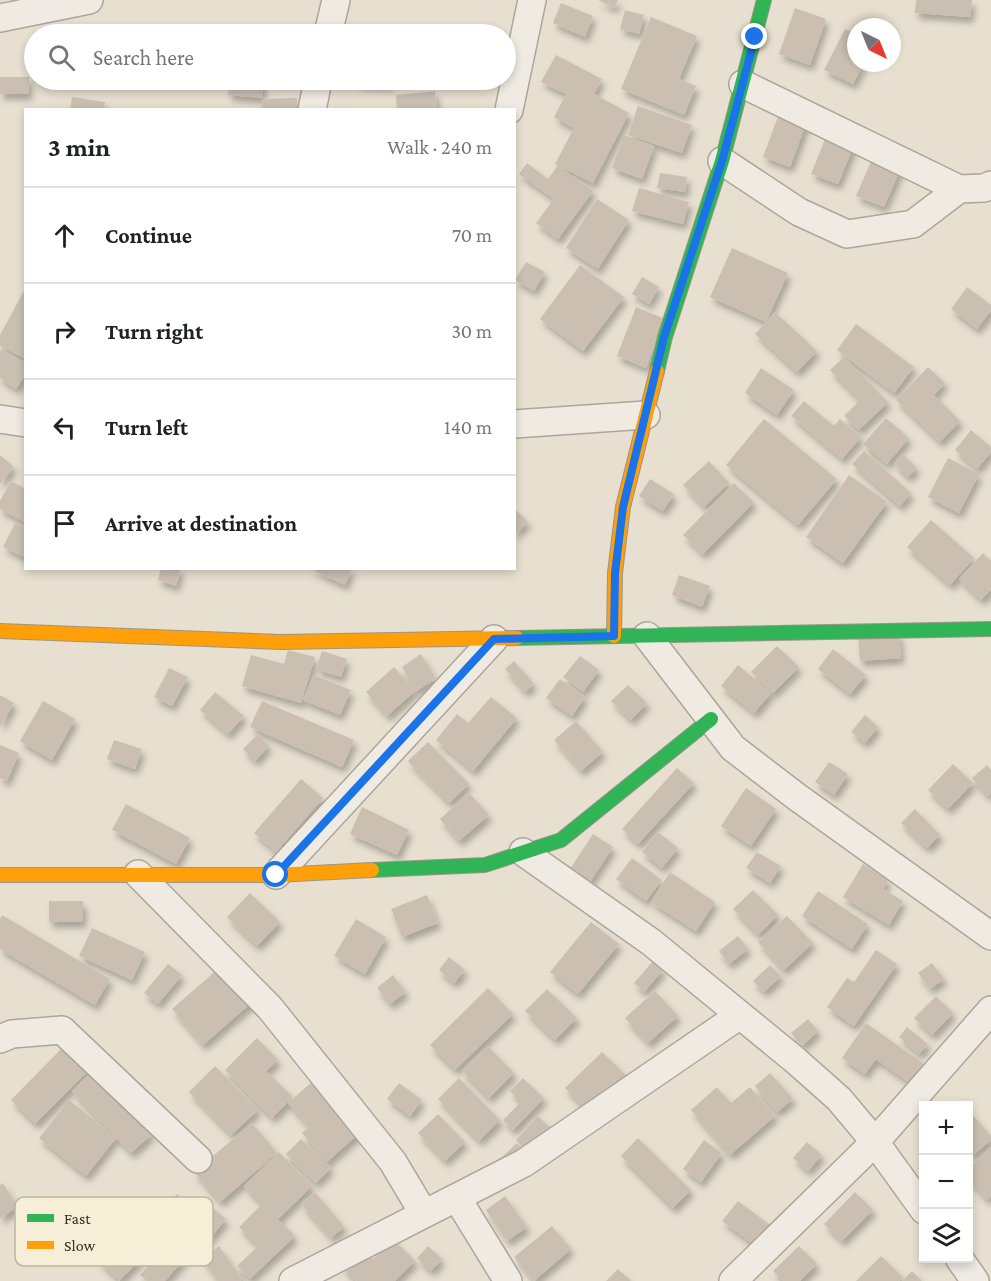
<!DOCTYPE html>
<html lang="en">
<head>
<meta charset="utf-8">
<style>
	body { margin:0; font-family:"Crimson Pro",serif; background:#f6f6f6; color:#202124 }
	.controls { position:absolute; right:18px; bottom:18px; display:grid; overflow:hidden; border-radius:0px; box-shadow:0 3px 9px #0003 }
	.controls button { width:54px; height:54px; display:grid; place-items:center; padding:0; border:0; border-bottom:2px solid #e0e0e0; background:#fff; color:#202124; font:30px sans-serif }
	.compass { position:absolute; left:847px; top:18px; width:54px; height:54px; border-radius:50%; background:#fff; box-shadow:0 3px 9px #0003; rotate:137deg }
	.stop { position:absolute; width:18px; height:18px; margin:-14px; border:4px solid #1a73e8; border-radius:50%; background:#fff }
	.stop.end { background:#1a73e8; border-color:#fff; box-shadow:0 2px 6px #0008 }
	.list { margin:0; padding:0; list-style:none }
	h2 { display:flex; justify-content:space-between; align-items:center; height:78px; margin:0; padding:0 24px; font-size:26px }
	h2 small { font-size:20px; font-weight:400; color:#757577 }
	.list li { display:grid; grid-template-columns:39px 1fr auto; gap:18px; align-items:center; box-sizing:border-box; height:96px; padding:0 24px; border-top:2px solid #e0e0e0 }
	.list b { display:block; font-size:22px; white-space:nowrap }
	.list em { font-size:20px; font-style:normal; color:#757577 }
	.icon { flex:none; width:33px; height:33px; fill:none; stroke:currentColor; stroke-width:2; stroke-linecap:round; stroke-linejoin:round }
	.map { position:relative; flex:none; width:991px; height:1281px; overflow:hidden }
	.search { position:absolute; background:#fff; box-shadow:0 3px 9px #0003; left:24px; top:24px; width:492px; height:66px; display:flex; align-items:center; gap:15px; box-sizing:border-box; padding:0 21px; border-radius:33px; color:#757577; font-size:22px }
	.panel { position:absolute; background:#fff; box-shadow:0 3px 9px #0003; left:24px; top:108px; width:492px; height:462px; border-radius:0px }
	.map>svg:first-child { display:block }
</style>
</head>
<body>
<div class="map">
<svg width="991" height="1281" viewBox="0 0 991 1281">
	<defs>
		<filter id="shadow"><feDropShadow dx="3.5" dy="6" stdDeviation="3" flood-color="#0004"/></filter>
	</defs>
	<rect width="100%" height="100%" fill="#e7e0d1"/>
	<!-- building -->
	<path fill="#cbbfb2" filter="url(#shadow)" d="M598 0H618L614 8Z
		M916 0H972L970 17 915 13Z
		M561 3 593 16 585 37 553 23Z
		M795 8 826 19 810 65 779 54Z
		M625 10 644 15 639 34 620 29Z
		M651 17 697 36 679 79 696 86 684 115 621 89Z
		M361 26 392 27V34H360Z
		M845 29 856 34V63H864L853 84 824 70Z
		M556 55 602 79 594 94 629 113 593 183 555 164 574 128 554 117 566 94 541 82Z
		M0 77H29V94H0Z
		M229 80H263L262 98 228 95Z
		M358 80H390V85L358 83Z
		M435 91 437 110H397L396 95Z
		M72 97 105 102 104 110H70Z
		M297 98V110H262V99Z
		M638 106 692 125 682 153 628 135Z
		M782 106 809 116 790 167 763 157Z
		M830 127 857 138 838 184 811 174Z
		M624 135 654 146 642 179 612 168Z
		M876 150 904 161 884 207 856 196Z
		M527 163 548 179 558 165 593 191 558 239 536 223 554 199 519 174Z
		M660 173 687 177 685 192 657 188Z
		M639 188 689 202 683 224 632 211Z
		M597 199 629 220 598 269 566 248Z
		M732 248 788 273 766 322 710 297Z
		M526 262 545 272 534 291 515 280Z
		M580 265 624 297 583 351 540 319Z
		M642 277 659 287 649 304 632 294Z
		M26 287V359L0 346V335Z
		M967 287 991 305V310L977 329 951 309Z
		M636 307 665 319 646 368 617 356Z
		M775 312 817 351 797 372 755 334Z
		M856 324 914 367 894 393 837 350Z
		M2 349 26 364V374L16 389 0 378V352Z
		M844 357 888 402 859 430 844 416 860 400 830 370Z
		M928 367 945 383 934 395 960 421 940 442 896 400Z
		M761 368 794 390 777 415 745 393Z
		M804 401 834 426 840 419 861 437 842 459 791 416Z
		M886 418 909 438 887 464 863 444Z
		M764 419 837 479 798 525 726 465Z
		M971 430 991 447V452L977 469 955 450Z
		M864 451 911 493 900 506 852 464Z
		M903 454 917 468 908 477 894 463Z
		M0 455 14 467 0 484Z
		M948 458 979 474 959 513 928 497Z
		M709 461 729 483 704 507 683 485Z
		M849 475 887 502 843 563 806 537Z
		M650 479 674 494 663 511 639 496Z
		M11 481 26 489V523L0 509V501Z
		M734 483 754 502 703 554 683 535Z
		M514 508 528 522 514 535Z
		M931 520 974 558 950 585 907 547Z
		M15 523 26 528V558L3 547Z
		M983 553 991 561V590L981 600 959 579Z
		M161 568H181L176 586 158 580Z
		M308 568H352L345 585Z
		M679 575 710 586 702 607 672 595Z
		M899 633 901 658 860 661 858 636Z
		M777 646 799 667 773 693 751 672Z
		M833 649 866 675 850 694 818 669Z
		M288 650 315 657 301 703 242 686 251 655 284 664Z
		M322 651 347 659 341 677 316 669Z
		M421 654 436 679 416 691 402 667Z
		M580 656 599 670 583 692 563 677Z
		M514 661 534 684 525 692 505 669Z
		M738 665 771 693 754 713 721 686Z
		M394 667 415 691 387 716 366 692Z
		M169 668 188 677 172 706 154 697Z
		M314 675 351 690 340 715 303 700Z
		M560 679 585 697 572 716 546 698Z
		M628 685 647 703 631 720 611 701Z
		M215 692 244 716 228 734 200 710Z
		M0 695 14 703 0 727Z
		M491 697 517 718 473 771 436 740 457 714 468 723Z
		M43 701 75 719 52 760 20 741Z
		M262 701 354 740 342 767 250 727Z
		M865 715 878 727 865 743 851 732Z
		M576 721 603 752 581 771 554 740Z
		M258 734 269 746 255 761 243 749Z
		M114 740 142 749 135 769 107 759Z
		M428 742 469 784 449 803 408 761Z
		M0 745 19 753 7 781 0 778Z
		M829 762 848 774 834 795 815 782Z
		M953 764 973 783 948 809 928 790Z
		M987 765 991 770V793L987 796 972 778Z
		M677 768 694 783 638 844 622 829Z
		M301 779 323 798 276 852 254 833Z
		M746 788 776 809 751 846 721 826Z
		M469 793 489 815 459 841 440 819Z
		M126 804 190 838 176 864 112 830Z
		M362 807 409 830 397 855 350 834Z
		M915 809 940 835 927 848 901 823Z
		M658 832 678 848 662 868 642 852Z
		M593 834 613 847 590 882 570 869Z
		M757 852 781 866 770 883 746 868Z
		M632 858 662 880 646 901 616 879Z
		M863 864 888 880 883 889 903 901 889 925 843 897Z
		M670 872 715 902 696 931 651 902Z
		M753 890 778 915 758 935 733 909Z
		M818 891 868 924 852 949 802 916Z
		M250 893 280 922 257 946 227 917Z
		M427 895 438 923 402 937 391 909Z
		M49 901H83V922H49Z
		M2 915 110 979 95 1005 0 949V919Z
		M787 916 813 943 784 970 758 942Z
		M356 919 386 937 365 974 334 956Z
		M591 922 619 944 578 994 550 972Z
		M92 928 145 952 132 980 79 956Z
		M738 936 748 949 729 964 719 951Z
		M876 950 897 964 854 1026 827 1007 847 978 854 982Z
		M449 957 465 970 454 983 439 970Z
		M227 961 258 997 203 1045 172 1009Z
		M653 961 663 970 644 992 634 983Z
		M932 963 944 979 930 989 918 973Z
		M168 964 182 975 158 1004 144 993Z
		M770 965 781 976 764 992 753 981Z
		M393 975 406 992 390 1004 377 988Z
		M488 988 513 1014 455 1070 430 1045Z
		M547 989 577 1018 555 1040 525 1011Z
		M655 991 678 1016 648 1043 625 1018Z
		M936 996 953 1013 932 1035 914 1018Z
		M808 1019 818 1031 802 1046 791 1033Z
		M866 1023 924 1064 910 1083 876 1059 865 1074 842 1058Z
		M907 1027 928 1044 919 1054 899 1037Z
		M257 1038 278 1060 266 1071 293 1097 272 1118 225 1070Z
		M65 1045 90 1069 35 1124 11 1100Z
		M488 1046 514 1073 489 1098 462 1071Z
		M602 1052 630 1079 593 1116 565 1088Z
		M215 1066 258 1110 231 1135 189 1092Z
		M92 1072 152 1134 131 1153 72 1091Z
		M770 1073 793 1099 777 1112 755 1086Z
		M321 1074 367 1126 327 1162 302 1133 309 1127 288 1103Z
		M459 1078 500 1120 479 1141 438 1099Z
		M523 1078 544 1098 513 1130 503 1120 521 1102 510 1091Z
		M399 1083 422 1100 410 1116 387 1099Z
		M717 1087 731 1103 750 1087 775 1116 730 1155 691 1110Z
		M69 1100 116 1138 86 1176 39 1138Z
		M970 1112 991 1136V1140L972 1156 968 1152Z
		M438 1114 465 1142 445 1161 418 1133Z
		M538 1116 554 1131 531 1155 516 1140Z
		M252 1123 277 1153 220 1202 194 1172Z
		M638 1138 691 1190 673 1208 621 1156Z
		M301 1139 331 1168 316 1183 286 1154Z
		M704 1140 722 1153 701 1182 683 1169Z
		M807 1142 822 1155 808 1171 793 1158Z
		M517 1143 528 1155 513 1170 501 1158Z
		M991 1148V1196L987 1200 968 1179V1169Z
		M279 1152 312 1186 278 1219 295 1236 250 1279 237 1266 258 1246 239 1227 262 1204 244 1186Z
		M3 1183 17 1207 0 1219V1185Z
		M315 1192 344 1227 331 1238 301 1204Z
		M855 1192 873 1210 842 1241 824 1224Z
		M177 1194 187 1204 172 1220 162 1210Z
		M505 1196 527 1227 507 1241 486 1210Z
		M204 1201 226 1219 199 1252 177 1234Z
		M738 1201 770 1225 755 1245 722 1221Z
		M552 1226 571 1249 534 1281 514 1257Z
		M131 1227 152 1248 119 1281 98 1260Z
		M393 1239 415 1261 395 1281H356L342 1267 361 1247 373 1259Z
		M171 1240 188 1255 165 1281H147L140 1275Z
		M219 1246 242 1279 239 1281H218L202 1258Z
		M428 1246 442 1259 431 1271 417 1258Z
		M799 1246 817 1264 800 1281H783L773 1271Z
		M881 1256 903 1277 899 1281H856Z
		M618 1269 631 1281H606Z
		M912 1271 922 1281H902Z"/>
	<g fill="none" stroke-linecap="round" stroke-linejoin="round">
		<!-- street casing -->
		<g stroke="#ada599" stroke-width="30">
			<path id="street" d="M0 18 89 0
				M328 34 336 0
				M743 84 959 189 984 188 991 185
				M312 110 318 80
				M509 110 532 0
				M722 161 799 212 847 234 913 224 959 189
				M0 419 26 423
				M514 424 646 415
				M647 636 733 748 797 797 991 936
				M523 852 651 942 795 1060 839 1099 875 1142 924 1210
				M138 874 270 1008 393 1162 424 1214
				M276 875 494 639
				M0 1039 12 1034 62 1030 198 1159
				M457 1198 508 1281
				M959 1258 975 1281
				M293 1281 524 1163 740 1015
				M733 1281 875 1142 991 1010"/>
		</g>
		<!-- fast casing -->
		<g stroke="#9c958a" stroke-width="16">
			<path id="fast" d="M657 371 665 337 722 161 764 0
				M517 638 991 629
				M372 870 485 865 561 840 711 719"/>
		</g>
		<!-- slow casing -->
		<g stroke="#9c958a" stroke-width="16">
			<path id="slow" d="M0 631 280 642 517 638
				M614 636 615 573 623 507 657 371
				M0 875H276L372 870"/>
		</g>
		<!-- street -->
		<use href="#street" stroke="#efebe3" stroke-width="27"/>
		<!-- fast -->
		<use href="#fast" stroke="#30b455" stroke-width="14"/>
		<!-- slow -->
		<use href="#slow" stroke="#ff9f0a" stroke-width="14"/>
	</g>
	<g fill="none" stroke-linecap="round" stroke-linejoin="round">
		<!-- route -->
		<path stroke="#1a73e8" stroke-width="8" d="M276 875 494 639 614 636 615 573 623 507 664 337 722 161 755 37"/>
	</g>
	<!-- legend -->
	<rect x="15" y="1197" width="198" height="69" rx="9" fill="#f7eed8" stroke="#bfb4a1" stroke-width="1.5"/>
	<rect x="27" y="1214" width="27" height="8" fill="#30b455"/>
	<rect x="27" y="1241" width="27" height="8" fill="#ff9f0a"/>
	<g font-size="16" fill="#3d2e20">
		<text x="64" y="1224">Fast</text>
		<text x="64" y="1251">Slow</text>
	</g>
</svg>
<div class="controls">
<button>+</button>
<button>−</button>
<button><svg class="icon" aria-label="layers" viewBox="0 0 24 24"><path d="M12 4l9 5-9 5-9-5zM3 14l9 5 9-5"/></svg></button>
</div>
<svg class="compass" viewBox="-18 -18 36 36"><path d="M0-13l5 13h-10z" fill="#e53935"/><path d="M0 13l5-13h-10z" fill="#757577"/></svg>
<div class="stop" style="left:276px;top:875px"></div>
<div class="stop end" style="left:755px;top:37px"></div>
<div class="search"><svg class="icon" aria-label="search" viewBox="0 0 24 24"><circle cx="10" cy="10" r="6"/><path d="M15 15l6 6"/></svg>Search here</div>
<section class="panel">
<h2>3 min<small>Walk · 240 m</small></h2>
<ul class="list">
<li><svg class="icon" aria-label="ahead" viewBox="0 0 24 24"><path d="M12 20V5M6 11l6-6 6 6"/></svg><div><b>Continue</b></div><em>70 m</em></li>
<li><svg class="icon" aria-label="right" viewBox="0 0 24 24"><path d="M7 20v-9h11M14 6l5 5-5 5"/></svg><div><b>Turn right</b></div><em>30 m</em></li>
<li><svg class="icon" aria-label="left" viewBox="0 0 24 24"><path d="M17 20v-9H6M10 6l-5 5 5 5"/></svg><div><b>Turn left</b></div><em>140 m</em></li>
<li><svg class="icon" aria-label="arrive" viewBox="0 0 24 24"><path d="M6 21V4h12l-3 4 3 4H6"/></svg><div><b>Arrive at destination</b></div></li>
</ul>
</section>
</div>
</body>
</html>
